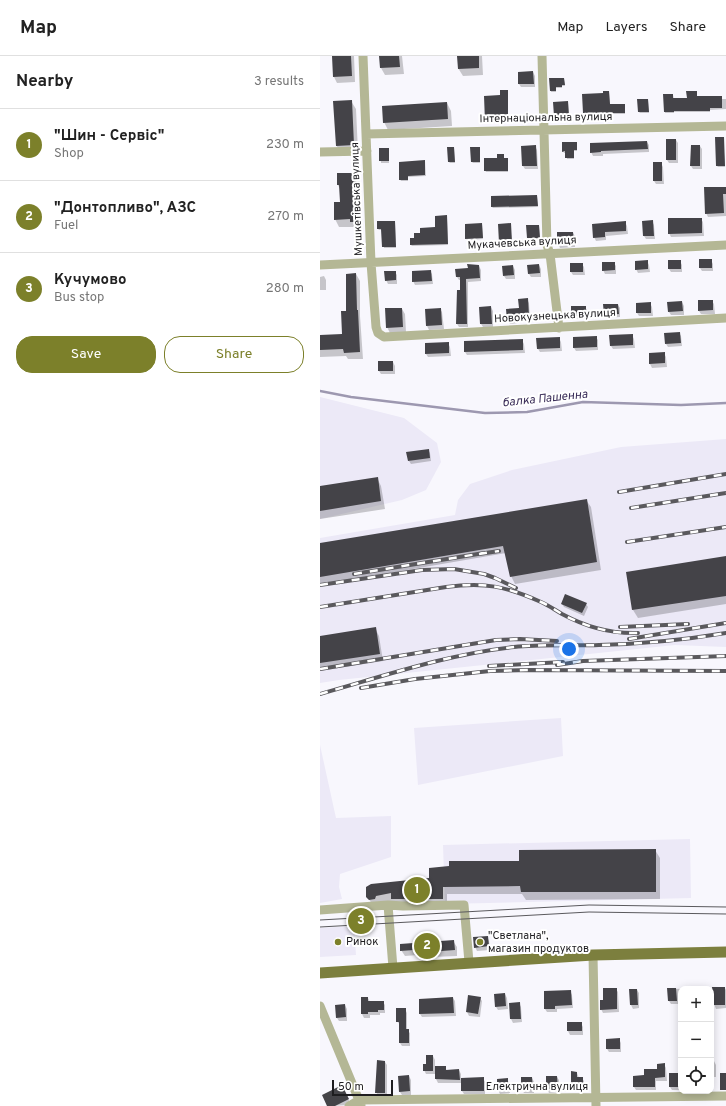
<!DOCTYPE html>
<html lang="en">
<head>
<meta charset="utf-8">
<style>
	body { margin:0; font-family:Overpass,sans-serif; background:#f2f2f2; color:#222 }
	.controls { position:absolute; right:12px; bottom:12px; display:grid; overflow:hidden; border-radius:8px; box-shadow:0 2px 10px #0003 }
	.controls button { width:36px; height:36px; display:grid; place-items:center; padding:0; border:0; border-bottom:1px solid #e0e0e0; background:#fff; color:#222; font:20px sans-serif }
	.scale { position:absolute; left:12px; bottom:10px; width:61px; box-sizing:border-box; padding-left:4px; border:2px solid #1e1d20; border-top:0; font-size:11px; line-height:14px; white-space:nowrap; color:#1e1d20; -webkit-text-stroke:3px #fff; paint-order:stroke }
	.you { position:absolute; left:249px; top:593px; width:14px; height:14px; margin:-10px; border:3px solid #fff; border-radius:50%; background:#1a73e8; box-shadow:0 0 0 6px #1a73e833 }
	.badge { display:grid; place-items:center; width:26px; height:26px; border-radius:50%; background:#7c802a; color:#fff; font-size:13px; font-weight:700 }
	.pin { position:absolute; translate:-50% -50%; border:2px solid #fff; box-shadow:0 1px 4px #0006 }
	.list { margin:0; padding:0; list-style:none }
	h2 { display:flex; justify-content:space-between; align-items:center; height:52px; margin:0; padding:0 16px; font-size:17px }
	h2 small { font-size:13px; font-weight:400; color:#767676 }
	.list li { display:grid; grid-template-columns:26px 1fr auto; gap:12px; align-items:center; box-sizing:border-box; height:72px; padding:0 16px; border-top:1px solid #e0e0e0 }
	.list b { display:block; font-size:15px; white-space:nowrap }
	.list p { margin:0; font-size:13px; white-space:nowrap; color:#767676 }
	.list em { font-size:13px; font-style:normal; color:#767676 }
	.actions { display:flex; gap:8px; padding:12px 16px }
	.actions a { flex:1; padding:9px 0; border:1px solid #7c802a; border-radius:16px; text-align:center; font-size:14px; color:#7c802a }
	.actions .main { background:#7c802a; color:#fff }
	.icon { flex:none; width:22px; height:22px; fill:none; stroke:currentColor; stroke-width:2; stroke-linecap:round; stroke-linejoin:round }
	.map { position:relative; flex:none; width:406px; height:1050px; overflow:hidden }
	header { display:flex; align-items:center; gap:24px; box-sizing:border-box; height:56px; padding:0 20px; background:#fff; border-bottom:1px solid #e0e0e0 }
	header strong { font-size:19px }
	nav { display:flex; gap:22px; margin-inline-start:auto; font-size:14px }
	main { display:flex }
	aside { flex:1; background:#fff }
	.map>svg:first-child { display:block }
</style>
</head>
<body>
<header>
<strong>Map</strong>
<nav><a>Map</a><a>Layers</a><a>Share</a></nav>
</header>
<main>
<aside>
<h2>Nearby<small>3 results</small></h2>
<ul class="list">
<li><span class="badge">1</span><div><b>&quot;Шин - Сервіс&quot;</b><p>Shop</p></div><em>230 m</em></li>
<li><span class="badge">2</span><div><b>&quot;Донтопливо&quot;, АЗС</b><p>Fuel</p></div><em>270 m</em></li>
<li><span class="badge">3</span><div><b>Кучумово</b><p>Bus stop</p></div><em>280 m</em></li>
</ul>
<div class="actions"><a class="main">Save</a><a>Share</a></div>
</aside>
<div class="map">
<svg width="406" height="1050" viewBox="0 0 406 1050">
	<rect width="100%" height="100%" fill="#f8f7fd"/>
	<!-- built -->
	<path fill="#ece9f7" d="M0 341 84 362 117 387 121 406 106 434 82 444 0 463Z
		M406 383V591L355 589 19 624 0 627V482L135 459 138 444 150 428 192 414 301 391Z
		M241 662 243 700 98 729 94 672Z
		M0 689 16 762 71 760V801L20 818 19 831 22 843 0 847Z
		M370 783 371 842 125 848 123 789Z
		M34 870 36 899 0 901V872Z"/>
	<!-- shadow -->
	<path fill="#0003" d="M13 0H34L35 26 17 27 14 21Z
		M60 0H82L84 18 65 19 61 12Z
		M138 0H162L163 19 143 20 138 12Z
		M213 16 215 20V31H201L199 28Z
		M244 23 245 30H242V32H236V36H231V35Z
		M187 35 188 67H167L166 65 181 40Z
		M289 36 290 49 305 50V58H264V57L284 38Z
		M376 36 377 41H402V43H406V53L390 54V56H354V57H345V56L353 39 354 43H368Z
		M328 44 329 57H320L319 56Z
		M31 45 36 53 38 96 21 97 16 89Z
		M127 47 131 55 132 70 68 74 64 66Z
		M234 47H248L249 61 236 62Z
		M403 82 405 111H398L397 110Z
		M356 84 358 87V107H349L347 104Z
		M327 86 329 89V96L283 98V100H273L271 96Z
		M257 88V95H254V103H247L246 97H244L243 95Z
		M215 90 217 94 218 113H205L203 110Z
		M380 90 382 93V113H373L371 110Z
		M134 92 135 107H130L129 106Z
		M159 92 160 107H153L152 106Z
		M60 93H68L69 107H61Z
		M183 99 184 103H187L188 105V116H166L165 114Z
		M105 105 106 120 88 121V125H81L80 123Z
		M341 107 343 111 344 128H336L334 125Z
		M36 118 40 125 41 173 35 174 34 171H19L15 163 21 147 20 133 18 129Z
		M406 132V160L388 161 386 157Z
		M217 140 218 151 173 152 172 151V141Z
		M127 162 128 189 92 190 91 189 95 183 101 178 116 172Z
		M381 163 383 166 384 180 351 181 349 177Z
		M332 165 334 169 335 183H326L324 180Z
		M75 166 76 192H64L63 174H59L58 173Z
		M305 166 307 170 308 178 286 180V184L276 185 274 181Z
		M162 168 163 183 147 184 146 182Z
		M190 168 192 188H181L180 187Z
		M219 170 220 183H208V182Z
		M238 177H253L255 180V191L240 192 238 188Z
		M391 204 393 208V215H382L380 212Z
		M327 205 329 209 330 216 318 217 316 213Z
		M360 205 362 209V216H351L349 213Z
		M294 207 296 210V218H285L283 214Z
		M262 208 264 211 265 219H253L251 216Z
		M219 209 221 213V221H211L209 218Z
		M159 210 161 214V225L148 226V271H139L137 268 141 235V224H139L137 221 149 213Z
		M193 210 195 214V223H186L184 220Z
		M110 215 112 218 113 228 95 229 93 225Z
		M75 216 77 219V228H68L66 224Z
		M36 218 40 225V260L43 303H28L26 300 0 301V280L23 279Z
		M4 220 6 224V234H0V221Z
		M207 243 209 247 210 263 198 264V267L190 268 188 265Z
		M392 245 394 248 395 258H381L379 255Z
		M362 246 364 250V259H351L349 256Z
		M330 247 332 251 333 260H319L317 257Z
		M298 249 300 252V261L287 262 285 258Z
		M171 251 173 255V271H163L161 268Z
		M265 251 267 254 268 263H254L252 260Z
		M82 253 85 258 86 276 70 277 67 271Z
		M120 253 122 256 124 273 109 274 107 270 106 254Z
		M359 277 361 280 362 290 348 291 346 288Z
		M312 279 314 283 315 292 293 293 291 290Z
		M276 281 278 284V294L256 295 254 292Z
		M239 282 241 286 242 295 220 296 218 293Z
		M202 284 204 288 205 297 147 299 145 296Z
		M128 287 130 291 131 300 108 301 106 298Z
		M344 297 346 301 347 311 332 312 330 308V298Z
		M73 306 75 310V318H61L59 315Z
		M108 394 110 397 111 405 91 408 89 405Z
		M57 422 61 430 65 453 0 463V431Z
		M266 444 271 451 281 514 195 528 191 520 186 497 0 529V488Z
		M406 501V548L318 562 313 554 307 517Z
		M242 548H266L268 551 264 560 244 551Z
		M55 572 59 580 63 605 0 615V581Z
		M335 794 340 802V843L206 844 202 838H127V850H76L73 845 52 848 47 840 110 823 200 806Z
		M167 881 169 885 170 894 157 895 155 891Z
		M133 885 137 891V900L112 901 111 898 85 900 81 894Z
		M405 932 406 934V952L396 953 394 948H391V933H361V948H351L349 945 348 933Z
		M296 933 298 936 299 956 283 957 281 953 284 945Z
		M310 934H317L319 937V952L313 953 311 949Z
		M250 935 252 939 253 952 237 953V956H227L225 953Z
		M185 938 187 942 188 953 178 954 176 951Z
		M149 940 160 942 162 945 160 961 149 960 147 956Z
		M42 942H48L50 946H63L65 949V957H60V959H50V962H44L42 958Z
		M133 942 135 945 136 960 102 961 100 958Z
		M199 947 201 951 202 966 193 967 191 963 190 948Z
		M25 949 27 953V965H19L17 962Z
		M85 953 87 957V974L90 977V990H82L80 987V969L77 965Z
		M261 967 263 971V979H250L248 975Z
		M299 983 301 987V996H289L287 993Z
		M113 1000 115 1004V1011H125L127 1015 139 1014 141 1018V1023L163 1022 165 1026V1038H144L142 1035V1027H118L116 1023V1018H106L104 1014Z
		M391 1005H394L396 1009V1021H391Z
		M65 1006 67 1009V1040H58L56 1036Z
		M344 1008 346 1012 347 1025H336V1034H316L314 1031 325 1020 338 1014Z
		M252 1017H257L259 1022H262L264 1025V1036H254L252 1032Z
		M359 1018 361 1020V1034H352L350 1031Z
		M89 1020 91 1024V1039H82L80 1036Z
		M227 1021H237L239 1024V1036L229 1037 227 1033Z
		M212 1022 214 1026V1037H204L202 1034Z
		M187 1023 189 1027 190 1037 180 1038 178 1034Z
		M25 1036 31 1049 8 1050Z"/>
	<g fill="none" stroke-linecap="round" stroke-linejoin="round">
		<!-- stream -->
		<path stroke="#9d98b0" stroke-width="2.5" d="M0 335 31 341 165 357 207 356 263 346 361 349 406 347"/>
	</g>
	<!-- building -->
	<path fill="#444348" d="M12 0H31L32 20 13 21Z
		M59 0H79L80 11 60 12Z
		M137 0H159V12L138 13Z
		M213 15 214 28H198V16Z
		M229 22H244L245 29H242V31H236V35H230Z
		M180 34H188V66H165L164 40 180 39Z
		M283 35H289L290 48H305V57H263L262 38 283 37Z
		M366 35H377V40H402V52H390V55H354V56H344L343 38H353V42H367Z
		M317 43H328L329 56H318Z
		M32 44 34 89 16 90 13 45Z
		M248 45 249 60H234L233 46Z
		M127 46 128 63 63 67 62 50Z
		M395 81H404L405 110H396Z
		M346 83H356V104H346Z
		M327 85 328 93 281 95V96L270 97V87Z
		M242 86H257V94H254V102H245V95L242 96Z
		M216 89 217 110H202L201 90Z
		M371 89H380V110H370Z
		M127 91H134L135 106H128Z
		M150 91H160V106H151Z
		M59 92H69V105H59Z
		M177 98H184V102H188V115H164V102H177Z
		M105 104V119L88 120V124H79V106Z
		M333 106H342V125H333Z
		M17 117H36L37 166H30V163L14 164V146H20L19 129H17Z
		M384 131H406V138H403L404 157 385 158Z
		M217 139 218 150 171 151V140Z
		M127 159 128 188 90 189V182H94V177H100V172L115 171V160Z
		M348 162H382V177L348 178Z
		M333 164 334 180H323L322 165Z
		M57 165H75L76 191H62L61 173H57Z
		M306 165V175L285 176V181L273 182 272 168Z
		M162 167 163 182 145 183V168Z
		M191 167 192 186 179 187 178 168Z
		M206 169H219L220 182H207Z
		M237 176H253L254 188H237Z
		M379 203H392V212H379Z
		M328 204V213L315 214V205Z
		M348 204H361V213H348Z
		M282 206H295V214L282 215Z
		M250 207H263V216H250Z
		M147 208 159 209 160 222 146 223 147 268H136L137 234H140V221H136L135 213 148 212Z
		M219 208 220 217 208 218 207 209Z
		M193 209 194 219 183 220 182 210Z
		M111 214 112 225 92 226V215Z
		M64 215H76V224L65 225Z
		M36 217 37 254H38L40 296 24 297 23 293 0 294V279L22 278 21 255H26V218Z
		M208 242 209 260H197V264L187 265 186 253 199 252 198 243Z
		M378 244H393V254L378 255Z
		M362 245 363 255 348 256 347 246Z
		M331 246V257H316V247Z
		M283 248H298L299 258 284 259Z
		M171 250 172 268H160L159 251Z
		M251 250H266V260H251Z
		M65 252H82L83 271 66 272Z
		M121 252 122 269 106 270 105 253Z
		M360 276 361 287 345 288 344 277Z
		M313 278V289L290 290 289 279Z
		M277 280V291L253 292V281Z
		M240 281V292L217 293 216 282Z
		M203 283V294L144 296V285Z
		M129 286V297L105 298V287Z
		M345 296V307L329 308V297Z
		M58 305H73V315H58Z
		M109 393 110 402 88 405 86 396Z
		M58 421 61 445 0 455V430Z
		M267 443 277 506 190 521 183 490 0 521V487Z
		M406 500V540L312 554 306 516Z
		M245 538 267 547 262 557 241 548Z
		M56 571 60 598 0 607V580Z
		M336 793V836H201L200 830 123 831V843H71V837L56 840 55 843 49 844 46 841V831L51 828 109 822V812L129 810V805H199V794Z
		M168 880 169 890 154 892 153 881Z
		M134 884 135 894 108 896V893L80 895V888Z
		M392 931H405V949H393Z
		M283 932H297V953L280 954V944H283Z
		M347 932H356L357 945H348Z
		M309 933H317L318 949H310Z
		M251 934 252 949 235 950V953H224V935Z
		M185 937 186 950 175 951 174 938Z
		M148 939 161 941 158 958 146 956Z
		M41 941H48V945H64V954H58V956H48V958H41Z
		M133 941 134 957 99 958V943Z
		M200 946 201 963H190L189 947Z
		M25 948 26 961 16 962 15 949Z
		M76 952H86V973H89V987H79V966H76Z
		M247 966H262V975H247Z
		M300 982V993H286V983Z
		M106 999H113V1015H103V1008H106Z
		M57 1004 65 1005V1037H55Z
		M345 1007V1021L335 1022V1031H313V1020L324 1019V1013H337V1008Z
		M115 1010H126V1014L139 1013 140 1024 115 1023Z
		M251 1015 257 1016V1021H263V1032H251Z
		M349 1017H360L361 1031H349Z
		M400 1017H406V1034H400Z
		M89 1019 90 1035 79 1036 78 1020Z
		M226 1020H237L238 1033H226Z
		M164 1021V1035H141V1022Z
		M201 1021H212L213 1034H201Z
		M188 1022V1034L177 1035V1023Z
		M22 1029 29 1043 15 1050H7L2 1039Z"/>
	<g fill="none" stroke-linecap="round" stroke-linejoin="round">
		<!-- minor -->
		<path stroke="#b4b795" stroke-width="9" d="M43 0 51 207 56 271 58 277 64 281 406 262
			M222 0 227 189 230 198 239 272
			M46 78 406 70
			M0 96 47 95
			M0 209 406 189
			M68 849 83 850 144 849 149 906
			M0 854 68 849 73 912
			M273 899 276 1050
			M0 950 41 1049
			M29 1050 39 1044 406 1040"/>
		<!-- major -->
		<path stroke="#7c7f3e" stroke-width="11" d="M0 917 273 899 406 896"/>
		<!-- tram -->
		<path stroke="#5a595d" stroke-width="1" d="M0 864 269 849 406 851
			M0 871 269 856 406 858"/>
		<!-- rail casing -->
		<g stroke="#5a595d" stroke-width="4">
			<path id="rail" d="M299 436 406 418
				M311 452 406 437
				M307 486 406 471
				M159 498 179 495
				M34 518 164 497
				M0 529 102 514 134 513 164 518 175 522 196 532
				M0 551 126 531C165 526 185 530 221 546 228 549 235 554 242 558 266 571 291 578 318 577
				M300 571 368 568
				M309 583 406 567
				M237 609 263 605 406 600
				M169 610 243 606
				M0 613 176 584 200 583 237 585
				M41 632 95 623 170 615 209 614 406 615
				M0 638C64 620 128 598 194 591 222 588 251 590 279 589 322 588 364 584 406 577"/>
		</g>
		<!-- rail -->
		<use href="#rail" stroke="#fff" stroke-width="2.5" stroke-dasharray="8" stroke-linecap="butt"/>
	</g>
	<!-- markers -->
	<g fill="#7c802a" stroke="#fff" stroke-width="1.5">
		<circle cx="18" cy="886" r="4"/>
		<circle cx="160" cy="886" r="4"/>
	</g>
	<g text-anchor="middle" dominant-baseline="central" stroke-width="4" stroke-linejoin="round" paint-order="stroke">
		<!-- street labels -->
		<g font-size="11" fill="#1e1d20" stroke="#fff">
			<text transform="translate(226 62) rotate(-1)">Інтернаціональна вулиця</text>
			<text transform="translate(37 143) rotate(-92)">Мушкетівська вулиця</text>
			<text transform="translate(202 187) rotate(-3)">Мукачевська вулиця</text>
			<text transform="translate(235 260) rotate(-3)">Новокузнецька вулиця</text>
			<text x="217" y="1031">Електрична вулиця</text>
		</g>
		<!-- poi labels -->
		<g font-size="11" fill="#1e1d20" stroke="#fff" text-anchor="start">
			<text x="168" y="880">"Светлана",<tspan x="168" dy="13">магазин продуктов</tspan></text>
			<text x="26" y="886">Ринок</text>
		</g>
		<!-- water labels -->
		<g font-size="12" font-style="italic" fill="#392c57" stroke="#fff">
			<text transform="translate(225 343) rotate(-6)">балка Пашенна</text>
		</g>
	</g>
</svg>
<div class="controls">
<button>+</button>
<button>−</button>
<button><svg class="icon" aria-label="locate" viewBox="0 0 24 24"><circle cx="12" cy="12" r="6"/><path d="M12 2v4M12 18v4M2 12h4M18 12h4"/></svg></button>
</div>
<div class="scale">50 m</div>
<div class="you"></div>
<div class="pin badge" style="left:97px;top:834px">1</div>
<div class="pin badge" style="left:107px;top:890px">2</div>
<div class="pin badge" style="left:41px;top:865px">3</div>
</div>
</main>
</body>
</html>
